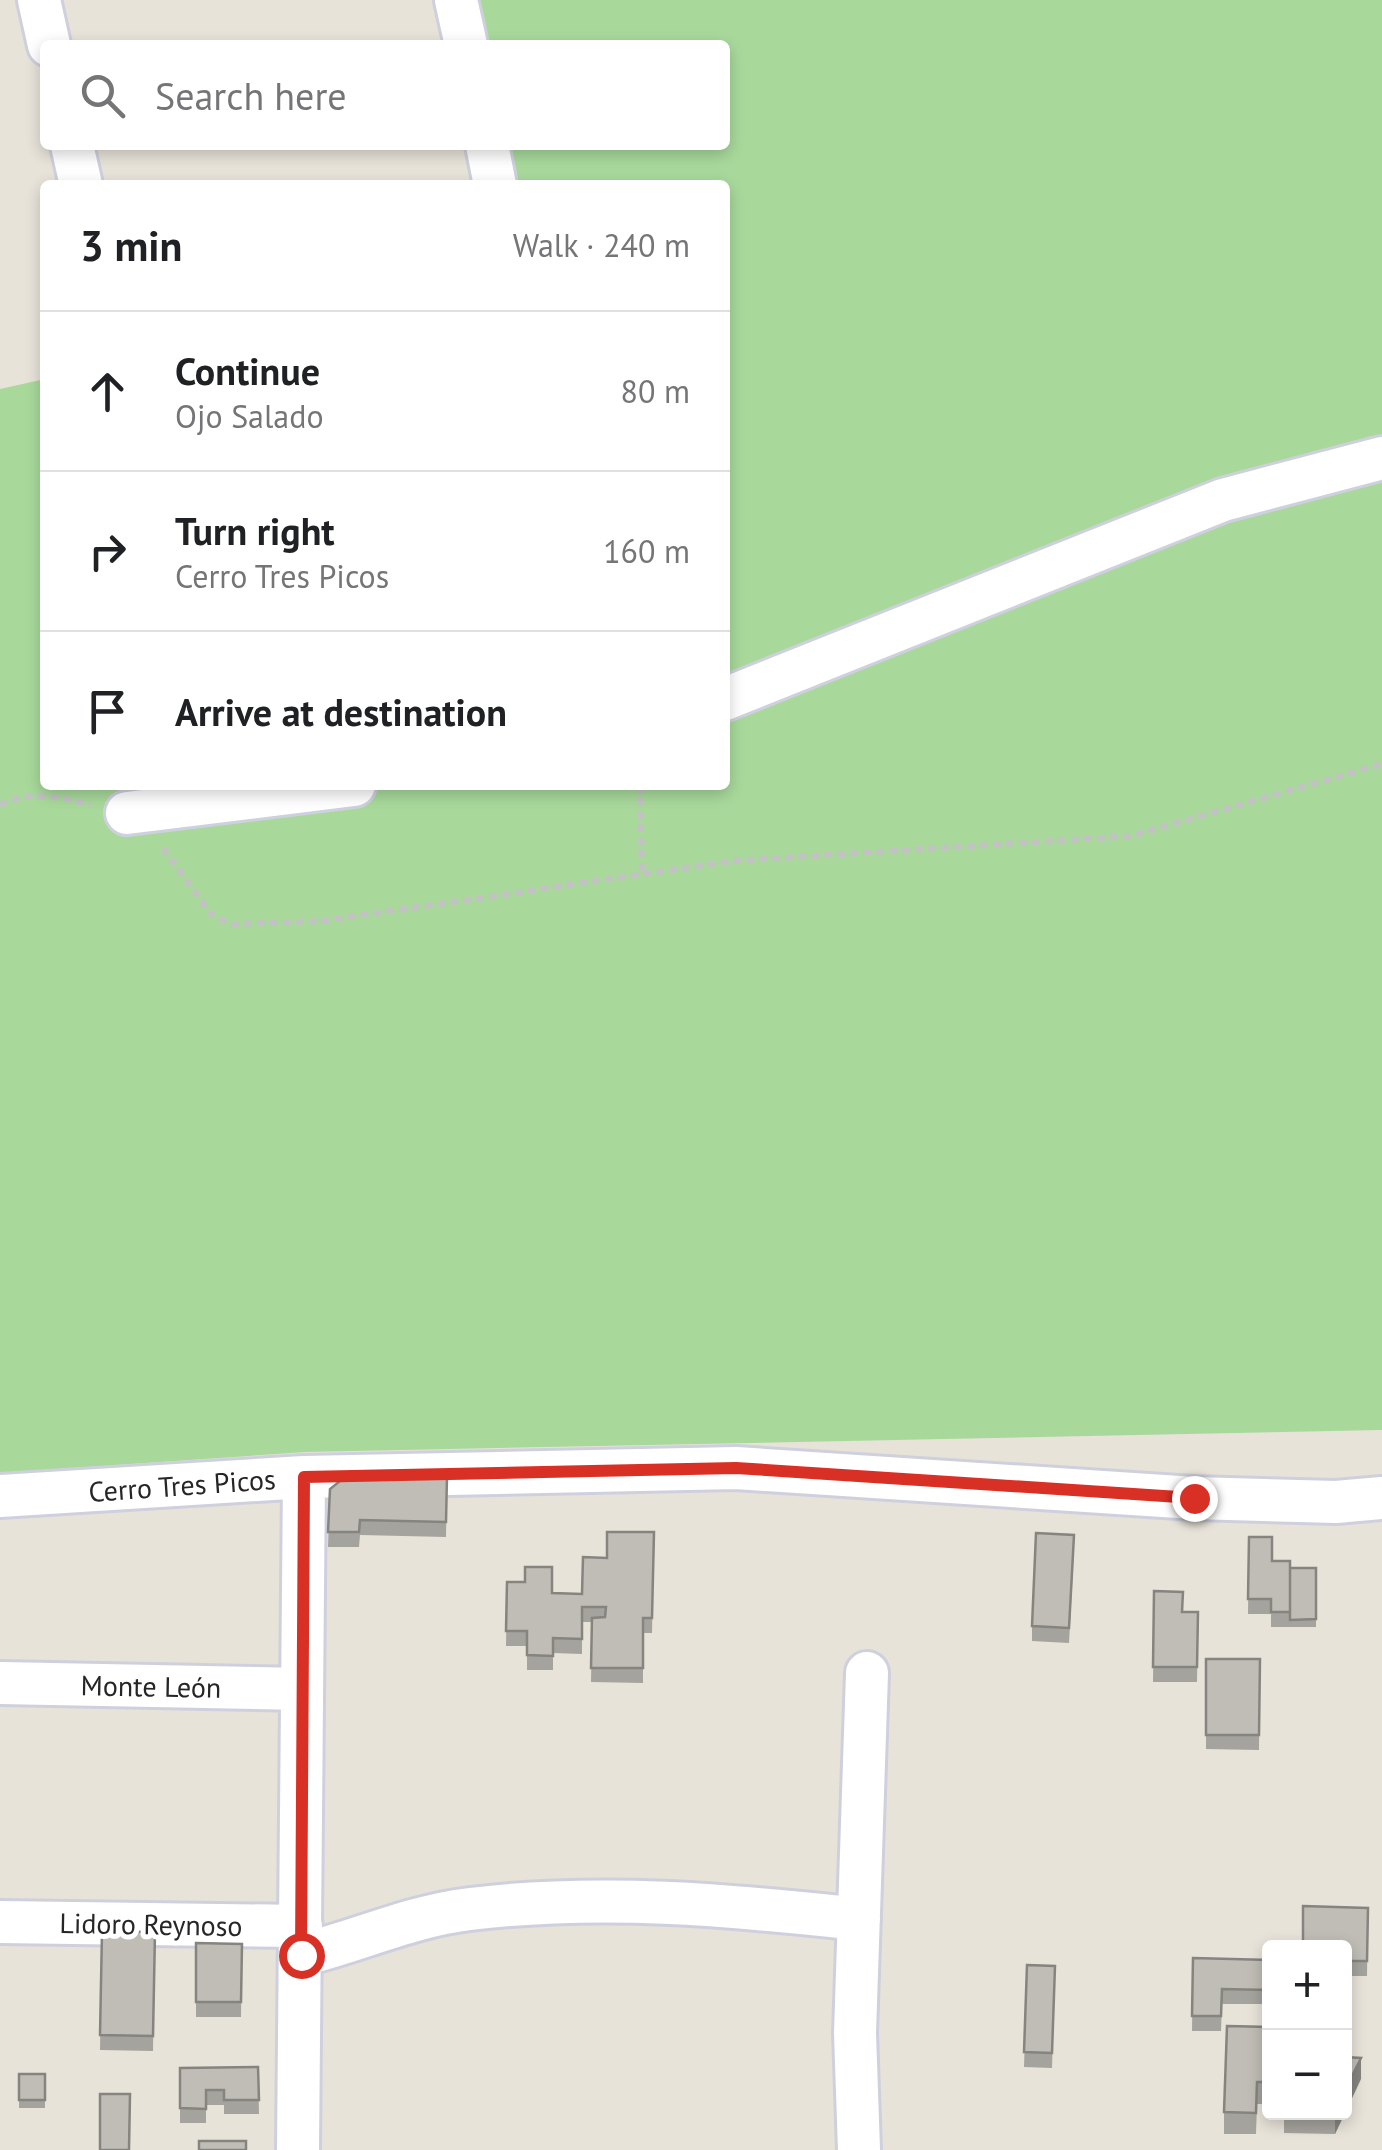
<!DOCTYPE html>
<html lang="en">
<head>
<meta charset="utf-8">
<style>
	body { margin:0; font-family:"PT Sans",sans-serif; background:#f6f6f6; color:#202124 }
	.controls { position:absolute; right:30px; bottom:30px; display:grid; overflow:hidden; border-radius:10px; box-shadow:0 5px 15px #0003 }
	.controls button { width:90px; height:90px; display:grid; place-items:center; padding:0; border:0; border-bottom:2px solid #e0e0e0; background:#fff; color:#202124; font:50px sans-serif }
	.stop { position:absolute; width:30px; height:30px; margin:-22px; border:8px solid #d93025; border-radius:50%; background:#fff }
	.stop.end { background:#d93025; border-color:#fff; box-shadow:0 2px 10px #0008 }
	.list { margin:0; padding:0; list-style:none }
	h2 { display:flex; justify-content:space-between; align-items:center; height:130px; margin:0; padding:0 40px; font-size:42px }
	h2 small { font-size:32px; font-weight:400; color:#757577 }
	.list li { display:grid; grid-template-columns:65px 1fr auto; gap:30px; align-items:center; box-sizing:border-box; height:160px; padding:0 40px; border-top:2px solid #e0e0e0 }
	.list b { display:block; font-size:38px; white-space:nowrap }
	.list p { margin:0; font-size:32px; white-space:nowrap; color:#757577 }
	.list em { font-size:32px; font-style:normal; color:#757577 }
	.icon { flex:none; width:55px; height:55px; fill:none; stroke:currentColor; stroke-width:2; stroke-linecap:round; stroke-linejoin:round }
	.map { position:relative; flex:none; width:1382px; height:2150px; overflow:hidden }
	.search { position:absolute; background:#fff; box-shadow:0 5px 15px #0003; left:40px; top:40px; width:690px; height:110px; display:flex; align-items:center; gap:25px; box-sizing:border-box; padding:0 35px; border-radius:10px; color:#757577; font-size:38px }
	.panel { position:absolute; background:#fff; box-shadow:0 5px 15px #0003; left:40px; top:180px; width:690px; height:610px; border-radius:10px }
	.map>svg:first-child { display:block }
</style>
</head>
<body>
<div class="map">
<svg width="1382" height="2150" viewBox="0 0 1382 2150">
	<rect width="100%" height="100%" fill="#e8e3d9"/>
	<!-- green -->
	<path fill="#a8d99b" d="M474 0H1382V1430L306 1452 0 1473V389L45 379V785H725V185H506L499 145H725V45H482Z"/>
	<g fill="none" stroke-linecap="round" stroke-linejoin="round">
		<!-- street casing -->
		<g stroke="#cfd0de" stroke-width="48">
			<path id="street" d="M39 0 49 45
				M456 0 466 45
				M72 145 81 185
				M487 145 495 185
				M725 699 1223 500 1382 458
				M127 813 354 785
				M0 1496 304 1477 736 1468 1194 1498 1336 1502 1382 1498
				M0 1683 302 1689
				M0 1922 301 1926
				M301 1955C358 1941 411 1916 470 1909 600 1893 730 1905 859 1919
				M298 2150 304 1477
				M859 2150 855 2033 867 1673"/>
		</g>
		<!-- path -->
		<path stroke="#c2c2c2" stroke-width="6" stroke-dasharray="8 5" stroke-linecap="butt" d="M640 785 642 875
			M0 805C29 790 61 797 91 805
			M163 848 211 914 230 924 323 921 732 861 1131 836 1382 764"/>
		<!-- street -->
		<use href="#street" stroke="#fff" stroke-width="42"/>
	</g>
	<!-- wall -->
	<path fill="#a5a39d" d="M447 1476 446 1537 360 1535 359 1547H328L330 1489Z
		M654 1532 652 1633H643V1683L591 1682 592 1622H582V1654L553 1653V1670H527V1646H506L507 1582 552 1593 582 1594Z
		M1249 1537 1272 1561 1290 1568H1316V1627H1271V1614H1248Z
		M1074 1550 1069 1643 1032 1641V1626Z
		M1154 1591 1183 1612H1198L1197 1682H1153Z
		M1206 1659H1260L1259 1750 1206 1749Z
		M1368 1908 1367 1976H1344V1948Z
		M102 1931 155 1932 153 2051 100 2050Z
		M196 1943 242 1944 241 2017H196Z
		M1193 1958 1270 1960V2004H1222L1221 2031H1192Z
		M1027 1965 1055 1966 1052 2068 1024 2067Z
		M1270 2027V2104H1257L1256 2134H1224V2112Z
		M258 2067 259 2114H224V2105H206V2123H180V2068Z
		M19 2074H45V2108H19Z
		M1361 2079 1335 2134 1284 2133V2112H1344Z"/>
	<!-- shaded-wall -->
	<path fill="#86847f" d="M1361 2058V2079L1335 2134V2113L1344 2112V2092Z"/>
	<!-- building -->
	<path fill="#c0bdb6" stroke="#86847f" stroke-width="2.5" d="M350 1473 447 1476 446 1522 360 1520 359 1532H328L330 1489Z
		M607 1532H654L652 1618H643V1668H591L592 1618 605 1617 606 1607H582V1639L553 1638V1656L527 1655V1631H506L507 1582H525V1567H552V1593L582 1594 583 1557 607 1558Z
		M1036 1533 1074 1535 1069 1628 1032 1626Z
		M1249 1537H1272V1561H1290V1612H1271V1599H1248Z
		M1290 1568H1316V1619L1290 1620Z
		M1154 1591 1183 1592 1182 1612H1198L1197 1667H1153Z
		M1206 1659H1260L1259 1735H1206Z
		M1303 1906 1368 1908 1367 1961H1344V1948H1303Z
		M102 1931 155 1932 153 2036 100 2035Z
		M196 1943 242 1944 241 2002H196Z
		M1193 1958 1270 1960V1990L1222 1989 1221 2016H1192Z
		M1027 1965 1055 1966 1052 2053 1024 2052Z
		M1227 2026 1270 2027V2082H1257L1256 2113 1224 2112Z
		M1344 2057 1361 2058 1344 2092Z
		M258 2067 259 2100H224V2090H206V2109L180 2108V2068Z
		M19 2074H45V2100H19Z
		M100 2094H130L129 2150H100Z
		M199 2141H246V2150H199Z"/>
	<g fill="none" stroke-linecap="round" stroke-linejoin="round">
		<!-- route -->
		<path stroke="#d93025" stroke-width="12" d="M301 1955 304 1477 736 1468 1194 1498"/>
	</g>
	<g text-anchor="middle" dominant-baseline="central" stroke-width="10" stroke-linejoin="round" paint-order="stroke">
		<!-- street labels -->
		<g font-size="28" fill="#262626" stroke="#fff">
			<text transform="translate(182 1485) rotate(-4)">Cerro Tres Picos</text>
			<text transform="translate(151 1686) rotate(1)">Monte León</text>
			<text transform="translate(151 1924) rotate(1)">Lidoro Reynoso</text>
		</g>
	</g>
</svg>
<div class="controls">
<button>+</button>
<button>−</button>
</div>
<div class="stop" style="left:301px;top:1955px"></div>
<div class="stop end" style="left:1194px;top:1498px"></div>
<div class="search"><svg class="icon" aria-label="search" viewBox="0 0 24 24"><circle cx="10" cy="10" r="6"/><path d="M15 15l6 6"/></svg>Search here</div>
<section class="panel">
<h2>3 min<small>Walk · 240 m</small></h2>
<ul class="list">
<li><svg class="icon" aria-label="ahead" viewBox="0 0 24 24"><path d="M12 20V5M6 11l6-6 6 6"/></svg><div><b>Continue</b><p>Ojo Salado</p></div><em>80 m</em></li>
<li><svg class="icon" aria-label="right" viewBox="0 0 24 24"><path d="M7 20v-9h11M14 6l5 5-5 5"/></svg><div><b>Turn right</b><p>Cerro Tres Picos</p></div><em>160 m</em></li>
<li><svg class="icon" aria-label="arrive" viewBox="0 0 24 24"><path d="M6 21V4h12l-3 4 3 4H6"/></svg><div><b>Arrive at destination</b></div></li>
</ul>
</section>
</div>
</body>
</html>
